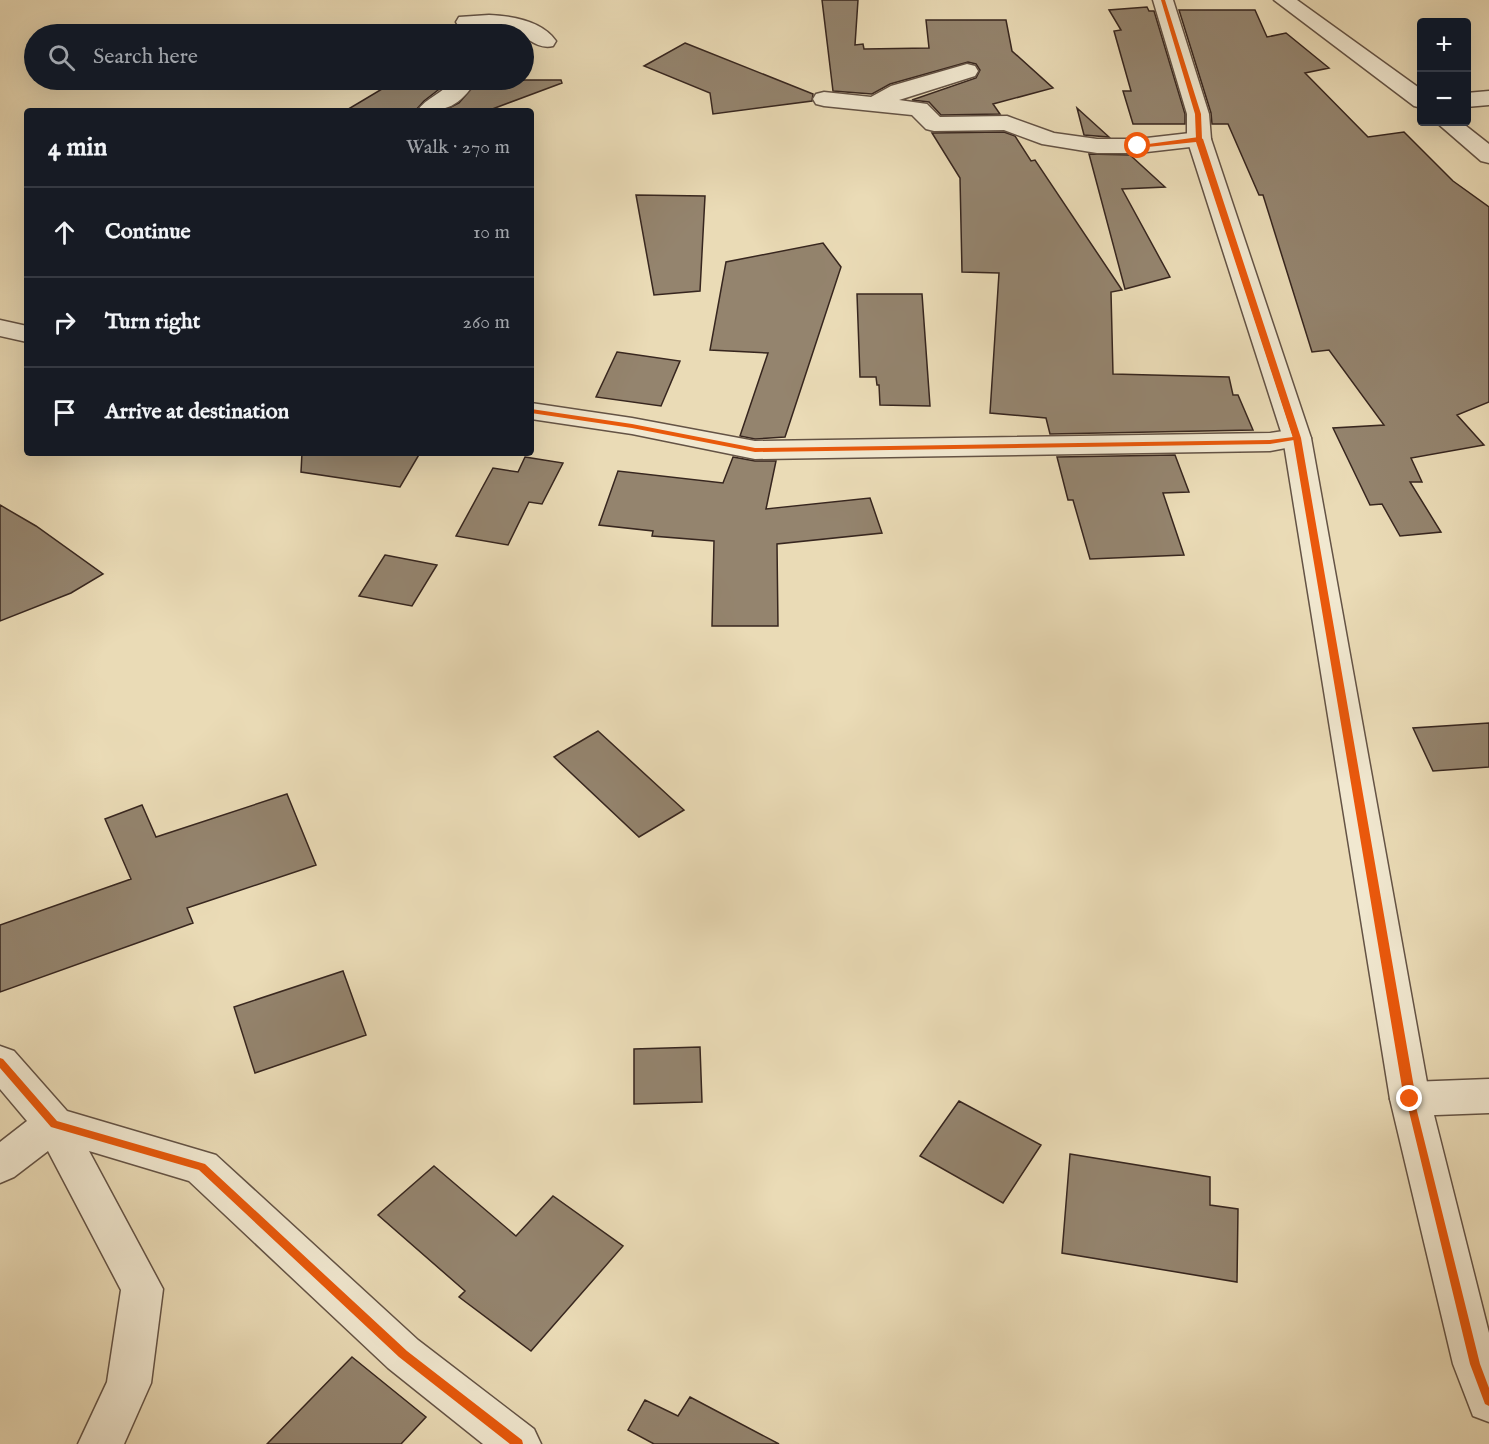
<!DOCTYPE html>
<html lang="en">
<head>
<meta charset="utf-8">
<style>
	body { margin:0; font-family:"IM FELL English",serif; background:#242831; color:#f1f3f6 }
	.controls { position:absolute; right:18px; top:18px; display:grid; overflow:hidden; border-radius:6px; box-shadow:0 6px 24px #0002 }
	.controls button { width:54px; height:54px; display:grid; place-items:center; padding:0; border:0; border-bottom:2px solid #363941; background:#171b24; color:#f1f3f6; font:30px sans-serif }
	.stop { position:absolute; width:18px; height:18px; margin:-14px; border:4px solid #ea580c; border-radius:50%; background:#fff }
	.stop.end { background:#ea580c; border-color:#fff; box-shadow:0 2px 6px #0008 }
	.list { margin:0; padding:0; list-style:none }
	h2 { display:flex; justify-content:space-between; align-items:center; height:78px; margin:0; padding:0 24px; font-size:26px }
	h2 small { font-size:20px; font-weight:400; color:#9ea1a6 }
	.list li { display:grid; grid-template-columns:39px 1fr auto; gap:18px; align-items:center; box-sizing:border-box; height:90px; padding:0 24px; border-top:2px solid #363941 }
	.list b { display:block; font-size:22px; white-space:nowrap }
	.list em { font-size:20px; font-style:normal; color:#9ea1a6 }
	.icon { flex:none; width:33px; height:33px; fill:none; stroke:currentColor; stroke-width:2; stroke-linecap:round; stroke-linejoin:round }
	.map { position:relative; flex:none; width:1489px; height:1444px; overflow:hidden }
	.search { position:absolute; background:#171b24; box-shadow:0 6px 24px #0002; left:24px; top:24px; width:510px; height:66px; display:flex; align-items:center; gap:15px; box-sizing:border-box; padding:0 21px; border-radius:33px; color:#9ea1a6; font-size:22px }
	.panel { position:absolute; background:#171b24; box-shadow:0 6px 24px #0002; left:24px; top:108px; width:510px; height:348px; border-radius:6px }
	.map>svg:first-child { display:block }
</style>
</head>
<body>
<div class="map">
<svg width="1489" height="1444" viewBox="0 0 1489 1444">
	<rect width="100%" height="100%" fill="#eadbb6"/>
	<filter id="stains"><feTurbulence type="fractalNoise" baseFrequency=".00333" numOctaves="4"/><feColorMatrix values="0 0 0 0 .2 0 0 0 0 .09 0 0 0 0 .02 0 0 0 .5 -.17"/></filter>
	<radialGradient id="worn" r=".72"><stop offset=".6" stop-color="#630" stop-opacity="0"/><stop offset="1" stop-color="#630" stop-opacity=".3"/></radialGradient>
	<!-- building -->
	<path fill="#94846e" stroke="#37261f" stroke-width="1.5" d="M822 0H858L855 45 863 44 864 49 929 48 926 20H1006L1012 51 1053 88 993 104 1000 114 941 115 929 102 912 100 976 78 980 70 976 64 968 62 890 84 872 94 833 91Z
		M1147 7 1149 11H1154L1185 114V124H1133L1123 91H1131L1114 31 1121 30 1109 10Z
		M1179 10H1255L1267 37 1286 33 1329 68 1305 73 1368 137 1404 132 1453 181 1489 207V402L1457 415 1484 445 1411 458 1422 482H1410L1441 532 1400 536 1382 504 1370 505 1333 428 1384 425 1329 350 1312 352 1263 195H1259L1228 124H1212L1211 113Z
		M685 43 813 94 812 101 713 114 710 93 644 66Z
		M397 80H451L424 101 415 111H345Z
		M479 80H561L562 83 487 111H443L459 103Z
		M1077 108 1109 137 1084 135Z
		M1004 132 1015 136 1031 161 1035 160 1122 290 1111 292 1113 374 1229 377 1233 395H1238L1253 430 1050 434 1046 418 990 413 999 273 962 272 960 178 932 133Z
		M1089 154 1130 155 1165 187 1122 189 1170 277 1125 289Z
		M636 195 705 196 700 291 654 295Z
		M823 243 841 267 785 437 755 439 740 436 768 353 710 350 726 262Z
		M857 294H922L930 406 880 405 879 385H877L876 377H860Z
		M617 352 680 361 661 406 596 397Z
		M302 453H420L400 487 301 472Z
		M1175 455 1189 492 1163 493 1184 555 1090 559 1073 500H1068L1057 457Z
		M525 457 563 463 542 504 529 502 508 545 456 536 493 468 518 472Z
		M733 457 755 461H776L766 509 870 498 882 533 777 544 778 626H712L714 541 652 536 653 531 599 525 618 471 723 483Z
		M0 505 36 526 103 574 71 593 0 621Z
		M385 555 437 565 412 606 359 596Z
		M1489 723V767L1433 771 1413 728Z
		M598 731 684 810 639 837 554 757Z
		M287 794 316 865 187 908 193 923 0 992V925L131 879 105 819 142 805 156 837Z
		M343 971 366 1035 255 1073 234 1007Z
		M700 1047 702 1102 634 1104V1049Z
		M959 1101 1041 1145 1003 1203 920 1156Z
		M1070 1154 1210 1177V1205L1238 1209 1237 1282 1062 1253Z
		M434 1166 516 1236 553 1196 623 1246 531 1351 459 1297 465 1291 378 1215Z
		M352 1357 426 1417 401 1444H267Z
		M690 1397 779 1444H654L628 1430 645 1400 678 1416Z"/>
	<g fill="none" stroke-linecap="round" stroke-linejoin="round">
		<!-- minor casing -->
		<g stroke="#645345" stroke-width="3">
			<path id="minor" d="M1274 0H1297L1422 90V108L1414 106Z
				M489 15C512 16 542 21 556 41L553 46C536 50 526 35 511 30 494 25 476 31 459 27L456 22 459 17Z
				M967 64 975 66 978 71 975 76 899 100 927 104 940 117 1007 116 1054 133 1097 139H1138L1199 132 1207 134 1211 139 1207 144 1199 146 1138 153H1097L1042 144 1004 130 934 131 926 129 912 115 824 106 816 104 813 99 816 94 824 92 871 97 891 86Z
				M454 80H477C458 107 448 111 417 111 426 98 444 92 454 80Z
				M1489 91V105L1466 107V93Z
				M1436 122H1461L1489 144V163L1481 161Z
				M0 320 27 326V342L0 336Z
				M531 403 632 418 755 441 1270 433 1297 429 1307 432 1311 438 1307 444 1270 451 755 459 632 434 531 419Z
				M0 1046 14 1051 67 1111 216 1155 418 1340 534 1429 541 1444H483L388 1368 189 1181 89 1151 163 1289 151 1383 124 1444H78L107 1382 121 1290 48 1151 14 1177 0 1183V1142L27 1121 0 1089Z
				M1489 1079V1113L1410 1116 1396 1111 1390 1099 1396 1087 1410 1082Z"/>
		</g>
		<!-- tertiary casing -->
		<g stroke="#645345" stroke-width="3">
			<path id="tertiary" d="M1153 0H1173L1209 114 1211 139 1311 438 1430 1099 1489 1333V1422L1473 1416 1453 1364 1390 1099 1283 438 1187 139V114Z"/>
		</g>
		<!-- minor -->
		<use href="#minor" fill="#f1e8d0" fill-rule="evenodd"/>
		<!-- tertiary -->
		<use href="#tertiary" fill="#f1e8d0" fill-rule="evenodd"/>
		<!-- cycleway casing -->
		<g stroke="#f1e8d0" stroke-width="3">
			<path id="cycleway" d="M1161 0H1165L1201 114 1202 139 1300 438 1414 1099 1480 1364 1489 1388V1406L1485 1404 1470 1364 1406 1099 1294 440 1270 444 755 452 632 428 531 413V409L632 424 755 448 1270 440 1293 437 1196 139 1195 114Z
				M0 1058 3 1059 57 1121 205 1164 407 1351 522 1440 523 1444H510L399 1357 199 1170 51 1127 0 1068Z"/>
		</g>
		<!-- cycleway -->
		<use href="#cycleway" fill="#e8590c" fill-rule="evenodd"/>
	</g>
	<!-- route -->
	<path fill="#ea580c" d="M1199 137 1203 139 1301 438 1416 1099 1410 1104 1404 1099 1293 438 1196 142 1138 148 1134 146Z"/>
	<rect width="100%" height="100%" filter="url(#stains)"/>
	<rect width="100%" height="100%" fill="url(#worn)"/>
</svg>
<div class="controls">
<button>+</button>
<button>−</button>
</div>
<div class="stop" style="left:1138px;top:146px"></div>
<div class="stop end" style="left:1410px;top:1099px"></div>
<div class="search"><svg class="icon" aria-label="search" viewBox="0 0 24 24"><circle cx="10" cy="10" r="6"/><path d="M15 15l6 6"/></svg>Search here</div>
<section class="panel">
<h2>4 min<small>Walk · 270 m</small></h2>
<ul class="list">
<li><svg class="icon" aria-label="ahead" viewBox="0 0 24 24"><path d="M12 20V5M6 11l6-6 6 6"/></svg><div><b>Continue</b></div><em>10 m</em></li>
<li><svg class="icon" aria-label="right" viewBox="0 0 24 24"><path d="M7 20v-9h11M14 6l5 5-5 5"/></svg><div><b>Turn right</b></div><em>260 m</em></li>
<li><svg class="icon" aria-label="arrive" viewBox="0 0 24 24"><path d="M6 21V4h12l-3 4 3 4H6"/></svg><div><b>Arrive at destination</b></div></li>
</ul>
</section>
</div>
</body>
</html>
